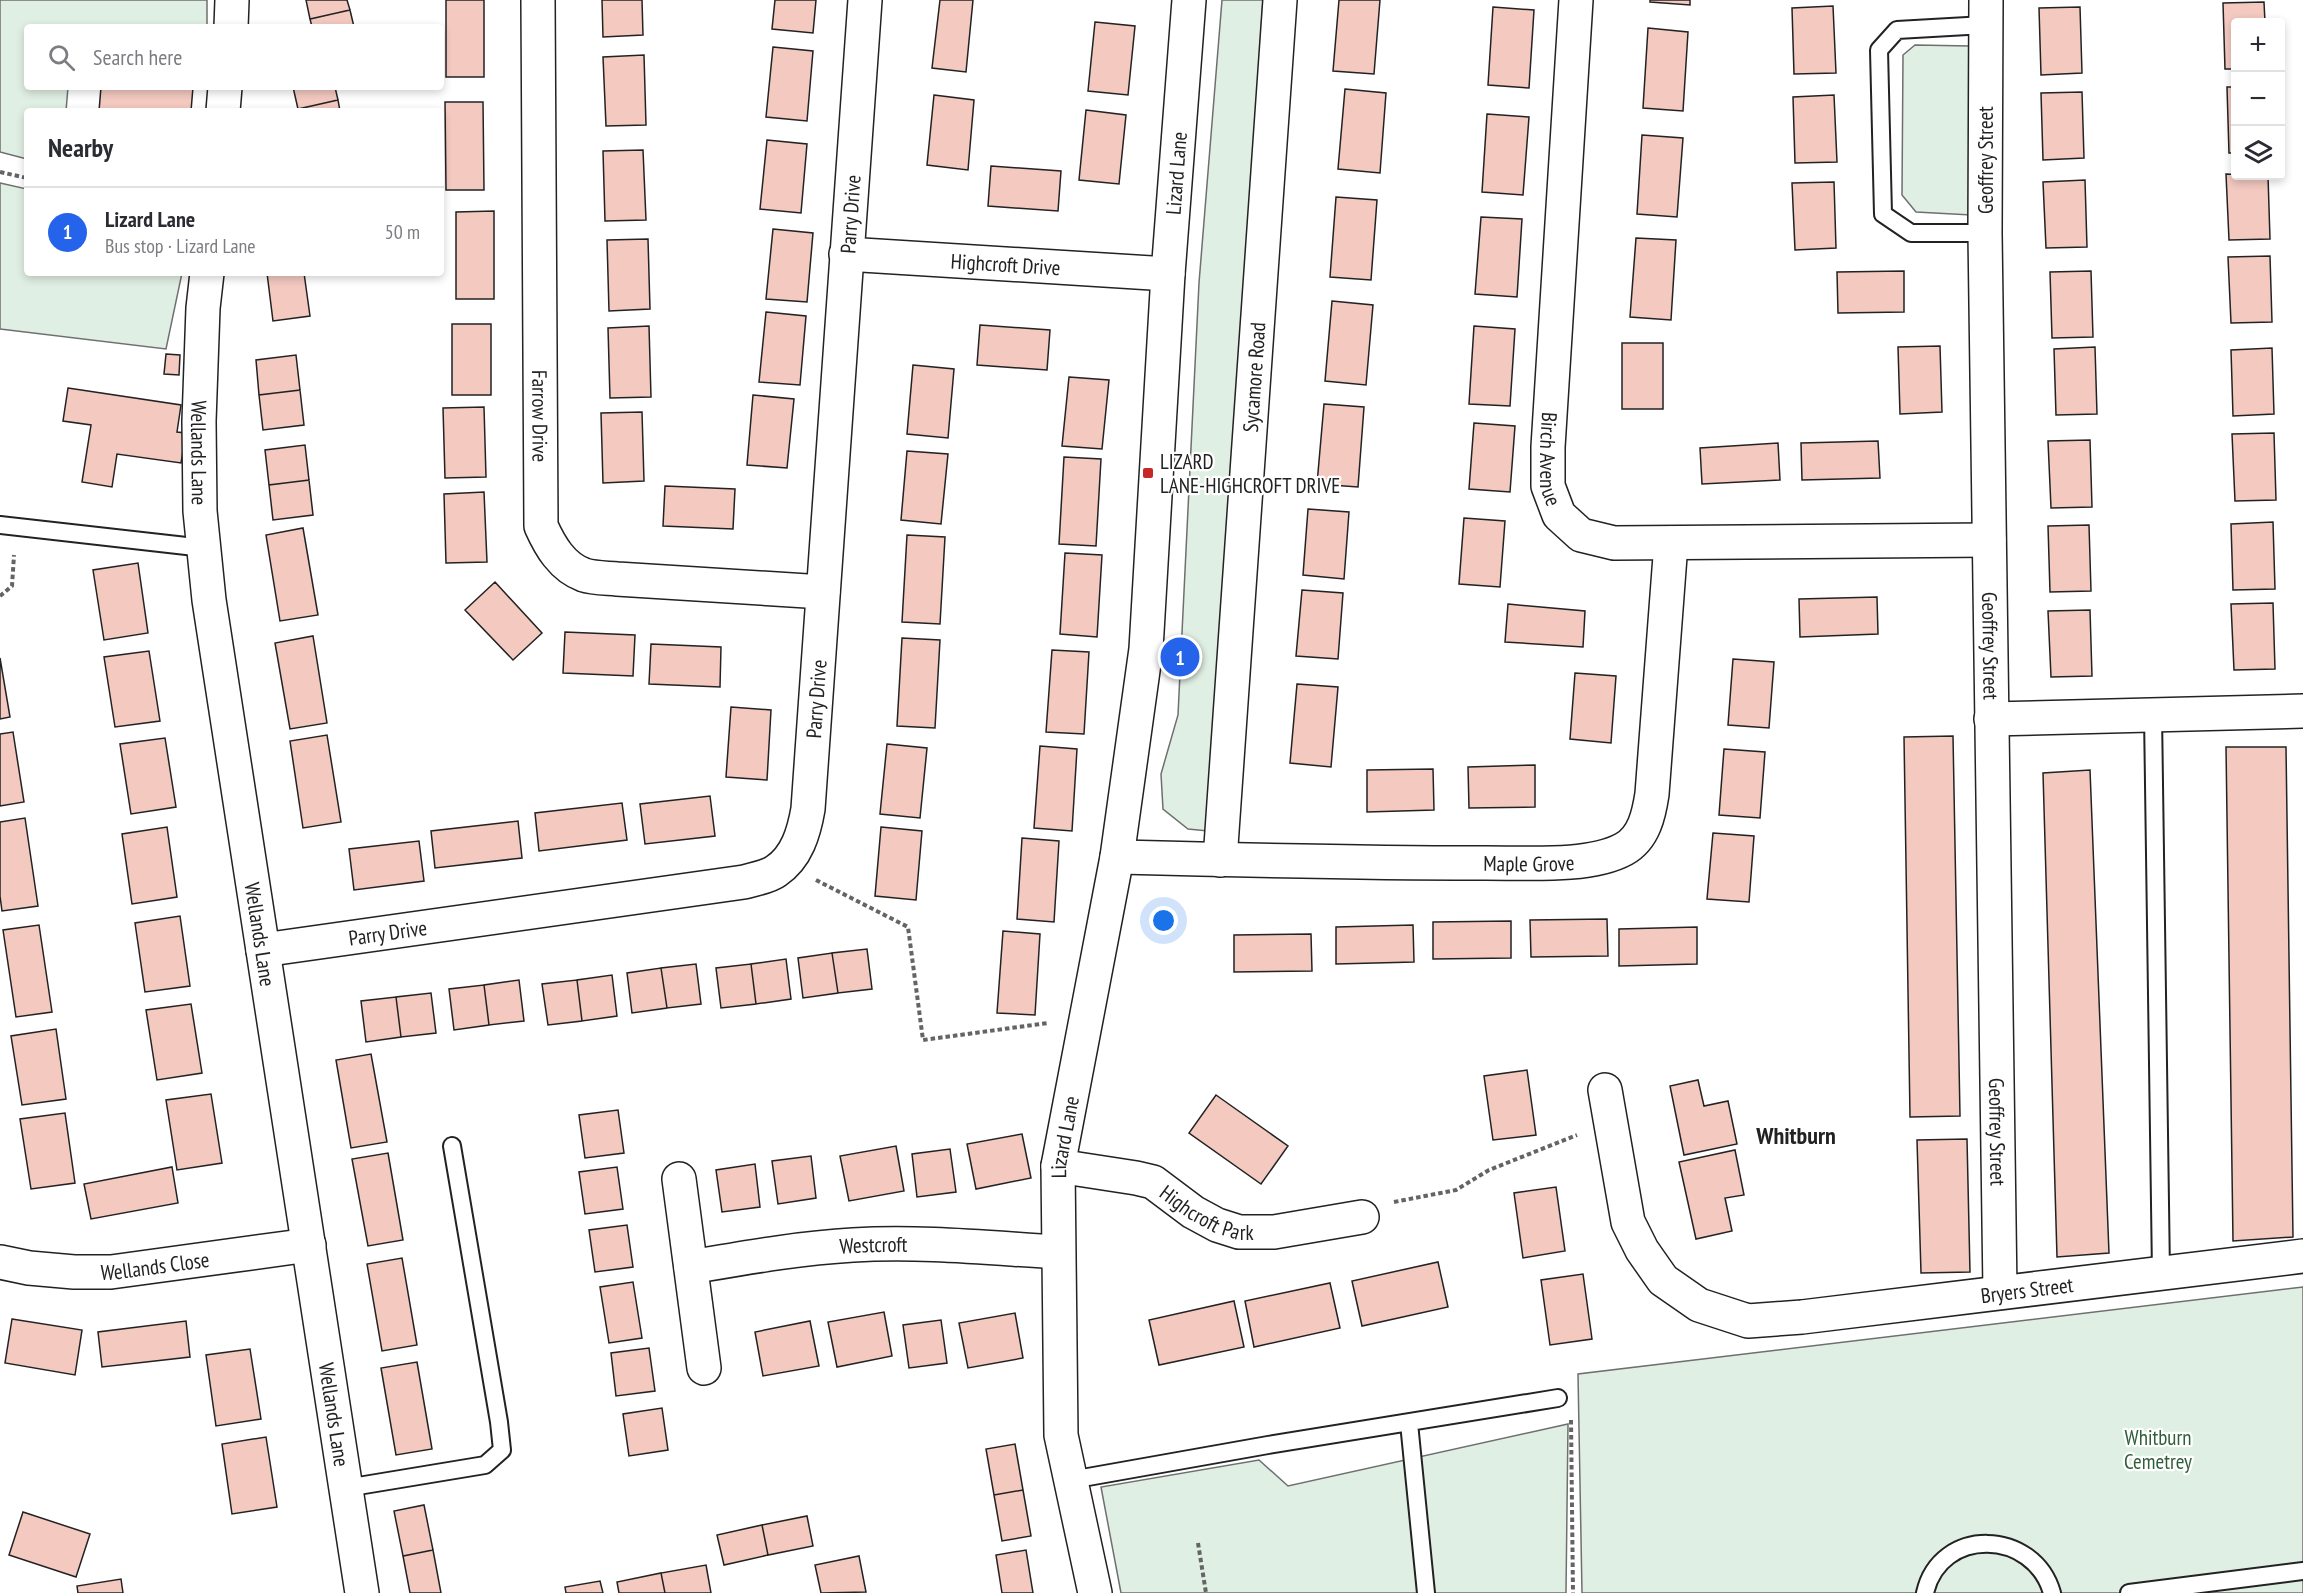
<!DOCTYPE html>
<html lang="en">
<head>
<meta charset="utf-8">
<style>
	body { margin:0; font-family:"PT Sans Narrow",sans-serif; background:#f2f2f3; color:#2b2b33 }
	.controls { position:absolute; right:18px; top:18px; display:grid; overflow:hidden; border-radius:6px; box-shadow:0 3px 9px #0003 }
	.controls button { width:54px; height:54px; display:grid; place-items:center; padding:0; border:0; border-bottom:2px solid #e1e1e2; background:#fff; color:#2b2b33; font:30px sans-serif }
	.you { position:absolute; left:1164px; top:921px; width:21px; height:21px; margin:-15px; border:4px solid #fff; border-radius:50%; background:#1a73e8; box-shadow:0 0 0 9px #1a73e833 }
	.badge { display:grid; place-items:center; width:39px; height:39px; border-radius:50%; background:#2563eb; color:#fff; font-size:20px; font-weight:700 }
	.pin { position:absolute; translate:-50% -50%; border:3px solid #fff; box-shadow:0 2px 6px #0006 }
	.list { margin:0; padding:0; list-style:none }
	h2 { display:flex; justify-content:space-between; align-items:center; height:78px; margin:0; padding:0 24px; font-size:26px }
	h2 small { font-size:20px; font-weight:400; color:#7c7c81 }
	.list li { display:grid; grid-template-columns:39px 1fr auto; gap:18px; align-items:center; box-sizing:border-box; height:90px; padding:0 24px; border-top:2px solid #e1e1e2 }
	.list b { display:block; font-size:22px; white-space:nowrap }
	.list p { margin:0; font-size:20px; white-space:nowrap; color:#7c7c81 }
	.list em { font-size:20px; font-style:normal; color:#7c7c81 }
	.icon { flex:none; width:33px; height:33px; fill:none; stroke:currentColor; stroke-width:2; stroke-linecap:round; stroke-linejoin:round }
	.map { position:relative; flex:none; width:2303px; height:1593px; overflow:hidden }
	.search { position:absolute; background:#fff; box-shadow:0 3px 9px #0003; left:24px; top:24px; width:420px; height:66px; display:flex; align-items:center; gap:15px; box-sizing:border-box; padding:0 21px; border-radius:6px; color:#7c7c81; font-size:22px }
	.panel { position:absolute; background:#fff; box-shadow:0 3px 9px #0003; left:24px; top:108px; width:420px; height:168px; border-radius:6px }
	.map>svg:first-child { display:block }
</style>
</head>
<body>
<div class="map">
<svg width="2303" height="1593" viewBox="0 0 2303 1593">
	<rect width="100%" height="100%" fill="#fff"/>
	<!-- green -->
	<path fill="#e0efe3" stroke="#6f6f6f" stroke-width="1.5" d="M0 0H207V27H27V87H68L66 111H27V159L0 152Z
		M1222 0H1263L1212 818 1208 831 1188 829 1163 809 1161 774 1178 715 1199 283Z
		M1915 45 1970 46 1971 215 1916 212 1902 195 1903 55Z
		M0 183 27 189V273H182L166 349 0 329Z
		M2303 1287V1593H1582L1578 1374Z
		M1568 1424 1566 1593H1121L1101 1487 1259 1460 1288 1486Z"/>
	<!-- building -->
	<path fill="#f3c9c0" stroke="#222" stroke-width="1.5" d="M306 0H347L350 10 310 19Z
		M446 0H484V77H446Z
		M602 0H642L643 35 603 37Z
		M775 0H816L813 33 772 29Z
		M940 0H973L966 72 932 68Z
		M1339 0H1380L1374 74 1333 71Z
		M1650 0H1690V5L1650 2Z
		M2264 2 2265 22H2236V69H2225L2223 3Z
		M1833 6 1836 73 1794 74 1792 8Z
		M1493 7 1534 10 1529 88 1488 85Z
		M2080 7 2082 73 2041 75 2039 8Z
		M350 10 354 27H312L310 19Z
		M1095 22 1135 26 1128 95 1088 91Z
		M1648 28 1688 32 1683 111 1643 108Z
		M773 47 813 51 807 121 766 117Z
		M644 55 646 125 606 126 603 57Z
		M101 87H193L191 111H99Z
		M293 87H335L338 100 298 109Z
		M2227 87H2236V153H2229Z
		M1345 89 1386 93 1380 173 1338 169Z
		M2082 92 2084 158 2043 160 2041 93Z
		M934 95 974 100 968 170 927 165Z
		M1834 95 1837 162 1795 163 1793 97Z
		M338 100 340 111H298V109Z
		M445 102H483L484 190H446Z
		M1086 110 1126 115 1119 184 1079 180Z
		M1487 114 1529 117 1523 195 1482 192Z
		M1642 135 1683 138 1677 217 1637 214Z
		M767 140 807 144 801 213 760 209Z
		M643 150 646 220 605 221 603 151Z
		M991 166 1061 171 1058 211 988 206Z
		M2226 174 2268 176 2270 239 2229 240Z
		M2085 180 2087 247 2046 248 2043 182Z
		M1834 182 1836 248 1795 250 1792 183Z
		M1336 197 1377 200 1371 280 1330 277Z
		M494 211V299H456V212Z
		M1481 217 1522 219 1517 297 1475 294Z
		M773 229 813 233 807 302 766 299Z
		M1636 238 1676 240 1671 320 1630 317Z
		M648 239 650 309 609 311 607 240Z
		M2270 256 2272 322 2231 323 2228 257Z
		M1904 271V312L1838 313 1837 272Z
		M2091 271 2093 337 2052 338 2050 272Z
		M267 273H304L310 316 273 321Z
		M1332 301 1373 305 1366 385 1325 381Z
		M766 312 806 316 800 385 759 382Z
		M452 324H491V395H452Z
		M980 325 1050 330 1047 370 977 365Z
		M649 326 651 397 610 398 608 328Z
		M1474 326 1515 329 1510 406 1469 404Z
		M1622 343H1663V409H1622Z
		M1940 346 1942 412 1900 414 1898 347Z
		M2095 347 2097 414 2056 415 2054 349Z
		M2272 348 2274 414 2233 416 2231 350Z
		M166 354 180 355 179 375 164 374Z
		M296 355 300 390 259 395 256 360Z
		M913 365 954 369 948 438 907 434Z
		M1069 377 1109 380 1102 449 1062 446Z
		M68 388 181 405 177 432 186 433 181 463 117 454 112 487 82 482 91 425 63 421Z
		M300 390 304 425 263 430 259 395Z
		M753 395 794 399 787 468 747 465Z
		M1324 404 1364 407 1358 487 1317 484Z
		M484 407 486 477 445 478 443 408Z
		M642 412 644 481 603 483 601 413Z
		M1474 423 1515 426 1510 492 1469 489Z
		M2274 433 2276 500 2235 501 2232 434Z
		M2090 440 2092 507 2051 508 2048 441Z
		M1878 441 1880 478 1802 480 1801 443Z
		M1778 443 1780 480 1702 484 1700 448Z
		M305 445 309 480 269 485 265 450Z
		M907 451 948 454 941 524 901 520Z
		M1064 457 1101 459 1096 546 1059 544Z
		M309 480 313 515 273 520 269 485Z
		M665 486 735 489 733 529 663 526Z
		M484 492 487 562 446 563 444 494Z
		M1308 509 1349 512 1344 579 1303 575Z
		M1464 518 1505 521 1500 587 1459 584Z
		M2273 522 2275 589 2233 590 2231 524Z
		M2089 525 2091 591 2050 592 2048 526Z
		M303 528 318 615 280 621 266 535Z
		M907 535 945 537 940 624 902 622Z
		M1065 553 1102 555 1097 637 1060 634Z
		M138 563 148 633 104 640 93 570Z
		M495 582 542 633 513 660 465 610Z
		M1302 590 1343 593 1338 659 1296 656Z
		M1877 597 1878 634 1800 637 1799 599Z
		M2273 603 2275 669 2234 670 2231 604Z
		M1508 604 1585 611 1583 647 1505 642Z
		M2090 610 2092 676 2051 677 2048 611Z
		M565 632 635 635 633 676 563 673Z
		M313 636 327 723 290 729 275 643Z
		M902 638 940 640 935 728 897 726Z
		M651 644 721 647 720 687 649 684Z
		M1052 650 1089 652 1084 734 1046 732Z
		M149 651 160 721 115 727 104 657Z
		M0 658 10 717 0 719Z
		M1733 659 1774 662 1769 728 1728 725Z
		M1575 673 1616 676 1611 743 1570 739Z
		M1297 684 1338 687 1331 767 1290 763Z
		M731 707 771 710 767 780 726 777Z
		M13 732 24 802 0 806V734Z
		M327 735 341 822 303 828 290 741Z
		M1953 736 1960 1116 1910 1117 1904 737Z
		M165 738 176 807 131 814 120 744Z
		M887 744 927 748 920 818 880 814Z
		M1040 746 1077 749 1072 831 1034 828Z
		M2226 747H2286L2293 1237 2233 1241Z
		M1724 749 1765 752 1760 818 1719 815Z
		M1535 765V807L1469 808 1468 767Z
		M1433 769 1434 810 1367 812V770Z
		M2090 770 2109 1253 2057 1257 2043 773Z
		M710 796 715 836 645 844 640 804Z
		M622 803 627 840 539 851 535 813Z
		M25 818 38 906 2 911 0 896V822Z
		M518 821 522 858 435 868 431 831Z
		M167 827 177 897 132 904 122 834Z
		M881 827 922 831 916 900 875 896Z
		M1713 833 1754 836 1749 902 1707 899Z
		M1022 838 1059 841 1054 922 1017 919Z
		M419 841 424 881 354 890 349 849Z
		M180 916 190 986 145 992 135 923Z
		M1607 919 1608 956 1531 957 1530 920Z
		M1511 921V958L1433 959V922Z
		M39 925 52 1012 16 1017 3 930Z
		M1413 925 1414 962 1336 964V927Z
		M1697 927V964L1619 966V929Z
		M1003 931 1040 934 1035 1015 997 1013Z
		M1311 934 1312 971 1234 972V935Z
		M867 949 872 989 838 993 832 953Z
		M832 953 838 993 803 998 798 958Z
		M786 959 791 999 756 1004 751 964Z
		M696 964 701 1004 667 1008 661 968Z
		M751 964 756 1004 721 1008 716 968Z
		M661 968 667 1008 632 1013 627 973Z
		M612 975 617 1016 582 1021 577 980Z
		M519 980 524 1021 489 1025 484 985Z
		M577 980 582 1021 548 1025 542 984Z
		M484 985 489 1025 454 1030 449 989Z
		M431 993 436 1033 401 1037 396 997Z
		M396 997 401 1037 366 1042 361 1001Z
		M191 1004 202 1073 157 1080 146 1010Z
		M56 1029 66 1099 22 1105 11 1036Z
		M371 1054 387 1142 351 1148 336 1060Z
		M1527 1070 1536 1135 1493 1140 1484 1076Z
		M1698 1080 1704 1106 1728 1101 1737 1144 1684 1155 1670 1086Z
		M211 1094 222 1163 177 1170 166 1100Z
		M1216 1095 1288 1146 1261 1184 1189 1133Z
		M618 1110 624 1153 585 1158 579 1115Z
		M65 1113 75 1183 31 1189 20 1119Z
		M1022 1134 1031 1178 976 1189 967 1144Z
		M1967 1139 1970 1272 1921 1273 1917 1140Z
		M896 1146 904 1191 849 1201 840 1156Z
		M950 1149 956 1192 917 1197 912 1154Z
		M1735 1150 1744 1195 1725 1198 1732 1231 1696 1239 1679 1162Z
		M388 1153 403 1240 368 1246 352 1159Z
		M811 1156 816 1198 778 1204 772 1161Z
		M755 1164 760 1207 722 1212 716 1170Z
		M172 1167 178 1203 91 1219 84 1184Z
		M617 1167 623 1209 585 1214 579 1172Z
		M1556 1187 1565 1251 1523 1258 1514 1193Z
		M627 1225 633 1267 595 1272 589 1230Z
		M402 1258 417 1345 382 1351 367 1264Z
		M1438 1262 1448 1307 1362 1326 1352 1281Z
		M1583 1274 1592 1339 1550 1345 1541 1280Z
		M633 1282 642 1338 609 1343 600 1287Z
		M1330 1283 1340 1328 1254 1347 1245 1301Z
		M1234 1301 1244 1347 1159 1365 1149 1320Z
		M884 1312 892 1356 837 1367 828 1322Z
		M1015 1313 1023 1358 968 1368 959 1323Z
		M12 1319 82 1330 75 1375 5 1363Z
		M941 1320 947 1363 909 1368 903 1325Z
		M186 1321 190 1357 102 1367 98 1332Z
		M810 1321 819 1366 763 1376 755 1332Z
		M649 1348 655 1391 616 1396 611 1353Z
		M250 1349 261 1419 216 1426 206 1355Z
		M417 1362 432 1449 396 1455 381 1368Z
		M662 1408 668 1450 629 1456 623 1414Z
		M266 1437 277 1507 232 1514 222 1444Z
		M1015 1444 1023 1490 994 1495 986 1449Z
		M1023 1490 1031 1536 1002 1541 994 1495Z
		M424 1505 433 1550 403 1556 394 1511Z
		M23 1512 90 1534 76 1577 9 1555Z
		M807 1516 813 1546 768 1555 762 1525Z
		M762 1525 768 1555 724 1565 717 1535Z
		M433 1550 441 1593H410L403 1556Z
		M1026 1550 1033 1593H1002L996 1555Z
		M859 1556 866 1592 821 1593 815 1565Z
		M706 1565 711 1593H665L661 1573Z
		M661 1573 665 1593H619L617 1582Z
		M121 1579 123 1593H78L77 1586Z
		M600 1581 603 1593H566L565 1587Z"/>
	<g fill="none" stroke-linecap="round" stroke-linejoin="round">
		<!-- lane casing -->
		<g stroke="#222" stroke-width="20">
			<path id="lane" d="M1985 233H1911L1883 214 1879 50 1897 30 1985 25
				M0 525 204 548
				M2153 714 2161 1273
				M1409 1423 1426 1593
				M1071 1480 1268 1445 1558 1398
				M346 1488 485 1465 502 1450 499 1422 452 1146
				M1925 1593C1940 1526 2034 1529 2052 1593
				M2129 1593 2303 1571"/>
		</g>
		<!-- street casing -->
		<g stroke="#222" stroke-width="36">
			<g id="street">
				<path id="s1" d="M538 0 541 526C550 546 562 567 584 575 593 578 606 578 617 579L823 592"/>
				<path id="s2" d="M1576 0 1548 447V486L1559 515 1581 535 1614 543 1989 540"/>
				<path id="s3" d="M1986 0 1985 233 2000 1292"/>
				<path d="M231 27 232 0"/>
				<path d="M223 111 225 87"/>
				<path id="s4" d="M846 254 1168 274"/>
				<path id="s5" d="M207 273 203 308 199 421 200 511 209 600 362 1593"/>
				<path d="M1991 719 2303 711"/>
				<path id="s6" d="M1117 857C1237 860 1356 863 1476 863 1518 862 1588 869 1624 849 1644 838 1649 814 1652 794L1671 543"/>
				<path id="s7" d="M1220 860 1280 0"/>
				<path id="s8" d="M263 950 744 882C754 879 768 877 776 871 797 857 804 832 808 809L865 0"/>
				<path id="s9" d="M1605 1090 1628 1222 1642 1250 1663 1280 1699 1305 1748 1321 1802 1317 2303 1256"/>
				<path id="s10" d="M1058 1166 1136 1178 1153 1182 1193 1212 1217 1225 1239 1232H1274L1362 1217"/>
				<path d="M679 1179 704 1368"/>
				<path id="s11" d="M0 1262 29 1268 74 1272H111L309 1245"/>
				<path id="s12" d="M691 1267C744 1258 799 1248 853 1245 921 1241 990 1248 1058 1252"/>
			</g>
		</g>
		<!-- secondary casing -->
		<g stroke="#222" stroke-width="36">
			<g id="secondary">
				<path id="s13" d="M1095 1593 1061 1435 1058 1166 1117 857 1146 649 1168 274 1189 0"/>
			</g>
		</g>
		<!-- path -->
		<path stroke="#646464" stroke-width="4" stroke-dasharray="4.5 3" stroke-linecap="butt" d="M0 172 27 178
			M0 596 12 586 14 555
			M816 880 908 927 923 1040 1048 1023
			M1394 1202 1456 1190 1489 1170 1577 1135
			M1571 1420 1573 1593
			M1198 1543 1206 1593"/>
		<!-- lane -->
		<use href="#lane" stroke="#fff" stroke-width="16"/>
		<!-- street -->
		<use href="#street" stroke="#fff" stroke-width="33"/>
		<!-- secondary -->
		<use href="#secondary" stroke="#fff" stroke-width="33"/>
	</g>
	<!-- markers -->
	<rect fill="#c62828" stroke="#fff" stroke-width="2" x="1142" y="467" width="12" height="12" rx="3"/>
	<g text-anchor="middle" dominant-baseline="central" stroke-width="4.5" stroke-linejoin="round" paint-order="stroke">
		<!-- street labels -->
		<g font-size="21" fill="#222" stroke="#fff">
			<text transform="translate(1985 160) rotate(-90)">Geoffrey Street</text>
			<text stroke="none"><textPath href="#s13" startOffset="1432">Lizard Lane</textPath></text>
			<text stroke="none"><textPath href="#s8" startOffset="1188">Parry Drive</textPath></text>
			<text stroke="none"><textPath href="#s4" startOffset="160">Highcroft Drive</textPath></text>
			<text stroke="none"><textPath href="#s7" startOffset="484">Sycamore Road</textPath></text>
			<text stroke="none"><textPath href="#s1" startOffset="416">Farrow Drive</textPath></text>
			<text stroke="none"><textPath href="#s5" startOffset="180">Wellands Lane</textPath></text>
			<text stroke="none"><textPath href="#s2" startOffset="460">Birch Avenue</textPath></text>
			<text stroke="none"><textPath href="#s3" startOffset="646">Geoffrey Street</textPath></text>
			<text stroke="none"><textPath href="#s8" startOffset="702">Parry Drive</textPath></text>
			<text stroke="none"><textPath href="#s6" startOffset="412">Maple Grove</textPath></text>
			<text stroke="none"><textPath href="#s8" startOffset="126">Parry Drive</textPath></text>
			<text stroke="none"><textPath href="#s5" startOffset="666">Wellands Lane</textPath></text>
			<text stroke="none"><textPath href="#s3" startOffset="1132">Geoffrey Street</textPath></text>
			<text stroke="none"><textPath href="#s13" startOffset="460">Lizard Lane</textPath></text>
			<text stroke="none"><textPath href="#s10" startOffset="160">Highcroft Park</textPath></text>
			<text stroke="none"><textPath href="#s12" startOffset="184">Westcroft</textPath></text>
			<text stroke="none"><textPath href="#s11" startOffset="156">Wellands Close</textPath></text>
			<text stroke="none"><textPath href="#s9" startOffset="578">Bryers Street</textPath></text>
			<text stroke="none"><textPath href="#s5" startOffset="1152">Wellands Lane</textPath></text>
		</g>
		<!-- poi labels -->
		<g font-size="21" fill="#222" stroke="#fff" text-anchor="start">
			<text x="1160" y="461">LIZARD<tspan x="1160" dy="24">LANE-HIGHCROFT DRIVE</tspan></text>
		</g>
		<!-- park labels -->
		<g font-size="21" fill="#2f5e38" stroke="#fff">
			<text x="2158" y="1437">Whitburn<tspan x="2158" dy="24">Cemetrey</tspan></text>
		</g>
		<!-- quarter labels -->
		<g font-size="24" font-weight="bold" fill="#222" stroke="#fff">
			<text x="1796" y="1135">Whitburn</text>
		</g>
	</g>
</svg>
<div class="controls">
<button>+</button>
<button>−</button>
<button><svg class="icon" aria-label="layers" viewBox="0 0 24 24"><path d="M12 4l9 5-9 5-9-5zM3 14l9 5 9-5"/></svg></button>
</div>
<div class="you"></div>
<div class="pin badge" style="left:1180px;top:657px">1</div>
<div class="search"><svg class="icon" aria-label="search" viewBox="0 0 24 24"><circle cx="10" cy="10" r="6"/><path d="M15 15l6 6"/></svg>Search here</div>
<section class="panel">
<h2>Nearby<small></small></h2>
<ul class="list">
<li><span class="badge">1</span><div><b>Lizard Lane</b><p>Bus stop · Lizard Lane</p></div><em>50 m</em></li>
</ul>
</section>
</div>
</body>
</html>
